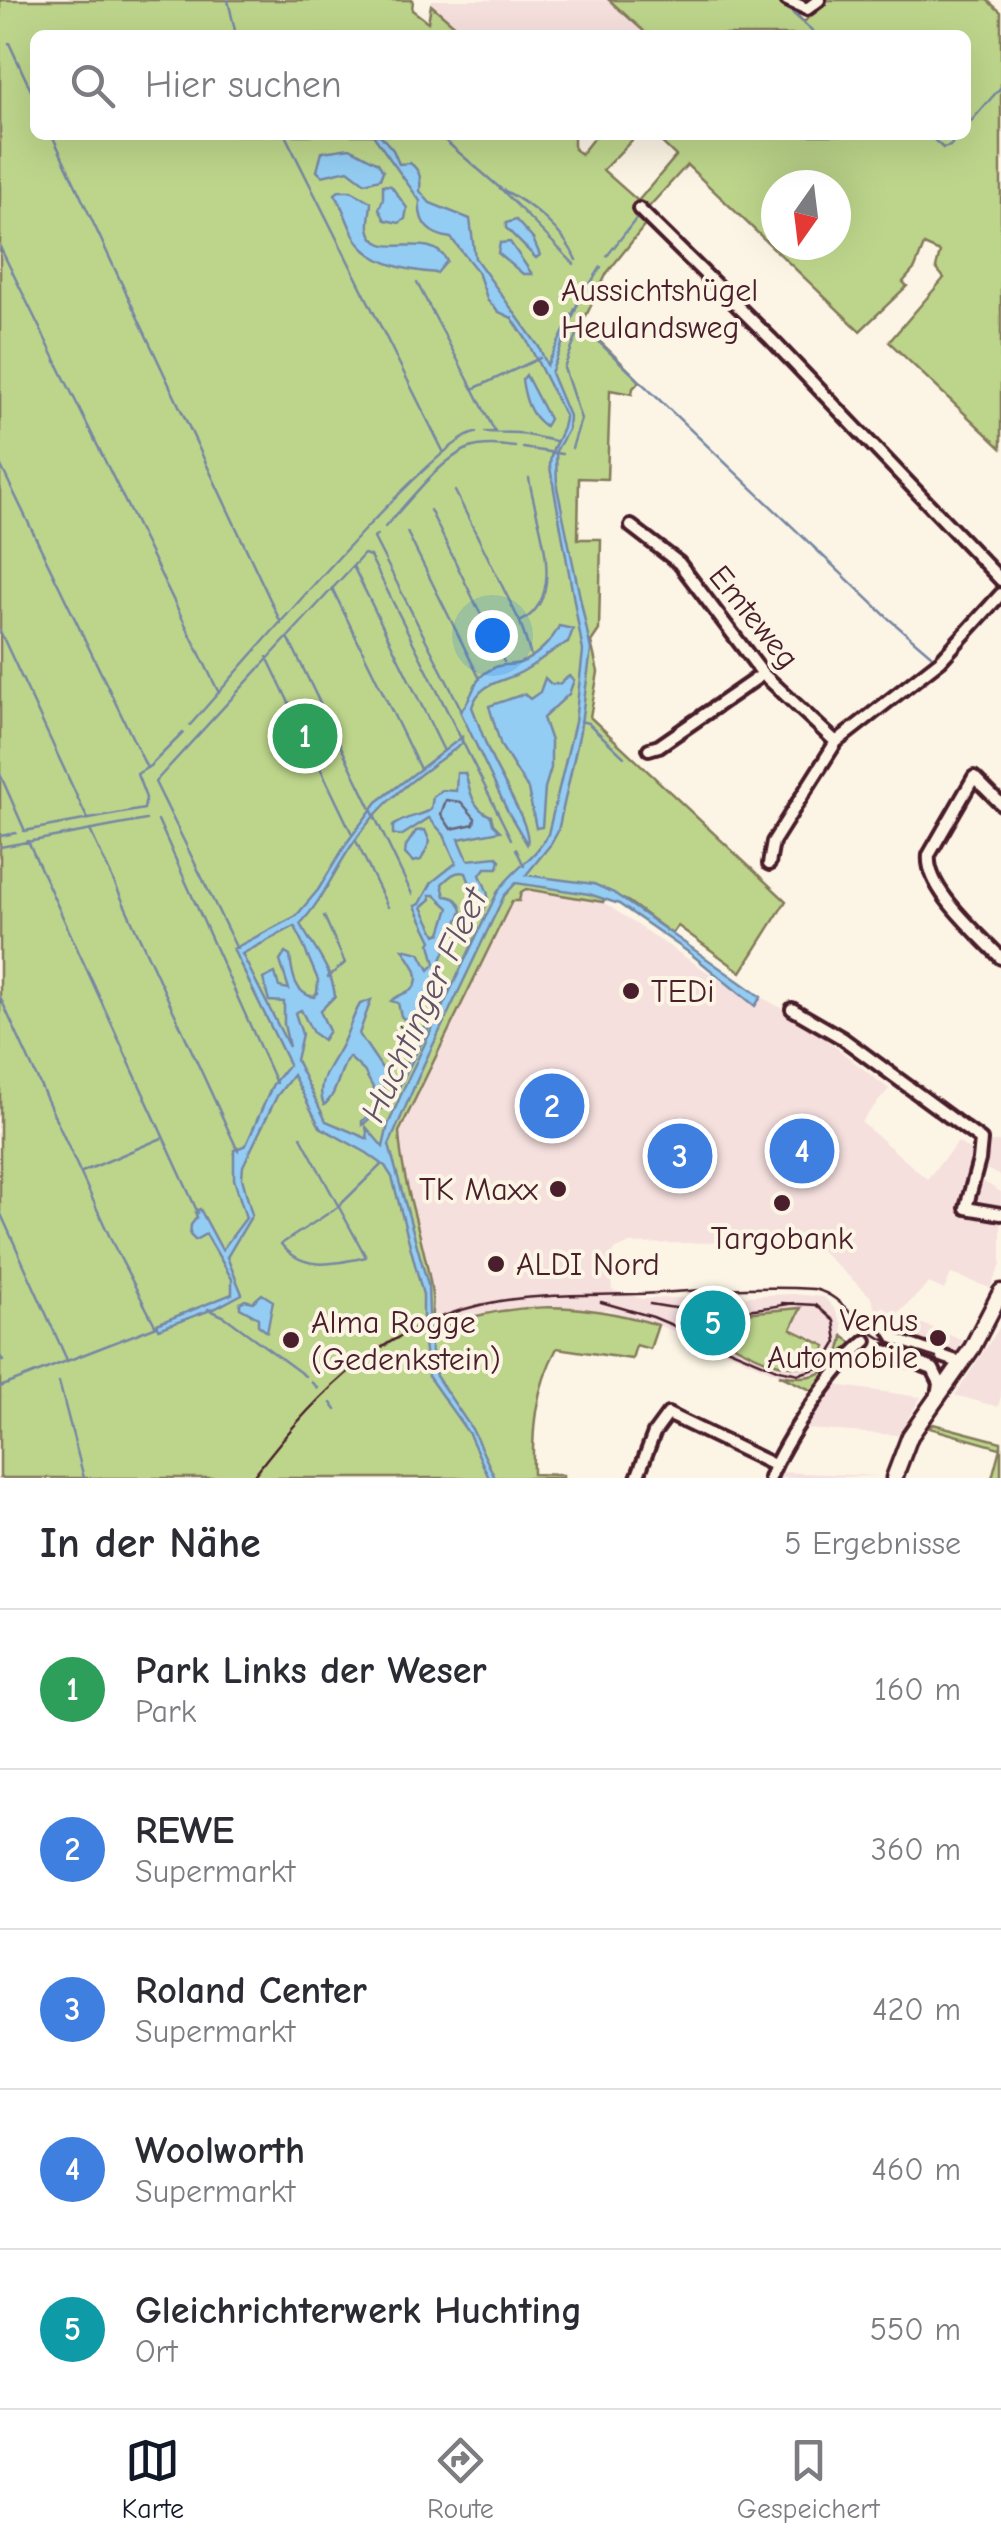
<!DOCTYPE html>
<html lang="de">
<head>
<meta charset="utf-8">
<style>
	body { margin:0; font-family:"Comic Neue",sans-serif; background:#f7f7f7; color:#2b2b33 }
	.compass { position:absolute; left:761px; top:170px; width:90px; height:90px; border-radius:50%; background:#fff; box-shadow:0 10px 40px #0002; rotate:194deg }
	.you { position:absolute; left:492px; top:635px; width:35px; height:35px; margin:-25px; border:8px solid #fff; border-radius:50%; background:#1a73e8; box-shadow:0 0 0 15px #1a73e833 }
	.badge { display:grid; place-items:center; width:65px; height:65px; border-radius:50%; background:#111827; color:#fff; font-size:32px; font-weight:700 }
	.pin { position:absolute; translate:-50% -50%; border:5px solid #fff; box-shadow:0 2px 10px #0006 }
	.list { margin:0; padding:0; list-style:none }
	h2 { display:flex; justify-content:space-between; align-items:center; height:130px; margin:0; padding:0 40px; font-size:42px }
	h2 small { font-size:32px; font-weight:400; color:#7c7c81 }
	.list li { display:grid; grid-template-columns:65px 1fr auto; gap:30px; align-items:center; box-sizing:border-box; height:160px; padding:0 40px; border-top:2px solid #e1e1e2 }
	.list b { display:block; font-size:38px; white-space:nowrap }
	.list p { margin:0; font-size:32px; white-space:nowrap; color:#7c7c81 }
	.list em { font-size:32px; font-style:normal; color:#7c7c81 }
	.icon { flex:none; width:55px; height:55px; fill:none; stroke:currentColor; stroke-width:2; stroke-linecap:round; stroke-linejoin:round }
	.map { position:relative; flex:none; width:1001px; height:1478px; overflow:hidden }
	.search { position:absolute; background:#fff; box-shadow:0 10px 40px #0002; left:30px; right:30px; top:30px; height:110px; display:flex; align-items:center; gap:25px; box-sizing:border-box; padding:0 35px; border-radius:15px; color:#7c7c81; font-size:38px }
	.sheet { height:930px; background:#fff }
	nav { display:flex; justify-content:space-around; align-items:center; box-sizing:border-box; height:140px; border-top:2px solid #e1e1e2; background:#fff; font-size:28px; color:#7c7c81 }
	nav a { display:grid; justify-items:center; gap:5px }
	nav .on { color:#111827 }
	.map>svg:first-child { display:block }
</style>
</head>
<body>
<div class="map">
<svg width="1001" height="1478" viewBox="0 0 1001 1478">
	<rect width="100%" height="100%" fill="#fcf5e5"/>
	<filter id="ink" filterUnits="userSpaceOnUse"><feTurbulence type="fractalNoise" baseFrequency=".01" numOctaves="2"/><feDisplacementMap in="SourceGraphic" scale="20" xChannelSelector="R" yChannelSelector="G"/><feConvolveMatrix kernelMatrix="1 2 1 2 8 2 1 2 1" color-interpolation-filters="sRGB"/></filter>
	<g filter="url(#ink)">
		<!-- built -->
		<path fill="#f5e0de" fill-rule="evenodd" d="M432 0H609L648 35H466L431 5Z
			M526 889 603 902 727 985 761 997 796 1016 889 1089 861 1122 927 1179 958 1142 973 1153 979 1154 984 1142H1001V1176L986 1169 981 1180 1001 1192V1265L990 1288 951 1274 944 1290 929 1283 891 1321 885 1322V1306L876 1311 870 1296 816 1246 801 1241 629 1244 616 1249 610 1258 612 1290 643 1299 794 1294 824 1297 834 1308 842 1324 843 1340 840 1352 830 1367 814 1377 779 1375 693 1337 609 1310 430 1332 433 1315 432 1293 401 1169 399 1132 512 900ZM791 1308 800 1309 790 1329 825 1347 818 1362 806 1368 786 1366 710 1332 721 1330V1315Z
			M915 1321 941 1331 963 1341 956 1352 911 1335Z
			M1001 1325V1396L998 1407 955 1395Z
			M835 1385 921 1397 898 1435 805 1429Z
			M778 1472 881 1476 776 1478Z"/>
		<!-- green -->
		<path fill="#bdd58b" stroke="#847a5b" stroke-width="2.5" fill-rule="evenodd" d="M0 0H413L412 10 428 22 431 5 466 35H35V135H574V149L581 154 596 135H637L603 170 638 201 676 156 654 135H966V35H648L609 0H780L804 22 825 0H987L1001 12V448L889 342 944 278 936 268 940 252 924 245 915 268 903 282 907 286 860 331 687 165 647 209 653 215 607 273 582 324 640 381 633 388 632 394 610 390 607 479 579 478 578 539H601L599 630 591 642 598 672 590 717 786 901 741 972 678 926 672 934 629 902 607 891 603 902 526 889 521 892 519 901H512L399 1132C402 1188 425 1239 432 1294 434 1308 431 1317 430 1331 507 1300 579 1301 658 1325L650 1349 636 1345 632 1359 557 1348C535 1389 532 1428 533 1474L563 1475V1478H0ZM776 185H836V245H776Z
			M801 1308 791 1329 826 1346 819 1362C783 1378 740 1347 708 1331L721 1329V1315Z
			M843 1336 854 1344 817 1393 779 1375C813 1381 838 1375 843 1336Z
			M933 1424 1001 1442V1478H992L1000 1448 930 1428Z"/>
		<!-- water -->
		<path fill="#94cdf3" stroke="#7687a3" stroke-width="2.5" fill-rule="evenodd" d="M373 135H380L393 150 399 164 410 163C421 171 421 179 420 191L430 203 470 219 475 258 539 347 547 365 579 301 551 373 569 416 568 430 556 451 557 487 591 650 580 731 558 831 551 844 526 875 594 884 614 893 761 997 755 1006 691 954 619 904 589 894 516 883 504 896 424 1064 389 1145 428 1285 430 1340 436 1376 472 1429 495 1478H489L469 1434 428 1376 423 1335V1295L392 1177 385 1166 367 1153 320 1127 293 1075 277 1096 243 1166 242 1178 252 1215 227 1257 242 1294 216 1308 159 1329 157 1324 232 1294V1279L206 1234 195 1240 190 1235 191 1225 197 1217 195 1212 200 1209 222 1250 246 1218 234 1179V1150L246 1145 273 1084 289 1064 233 949 296 916 318 890 348 841 377 802 462 737V744C421 773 379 802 352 845 334 871 322 901 300 924 313 947 332 969 335 996L320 1011 329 1031 323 1040 313 1033 301 1010 295 1013 302 1034 296 1060 326 1121 368 1139 366 1127 383 1147 388 1125 406 1083 497 893C511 870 536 859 548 834L575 722 583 651 550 467C549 446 565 435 565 416L526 339 512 318 499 312 488 301 478 272 451 238C428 235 418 223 420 201ZM295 926 318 980 317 993 314 997C294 994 292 972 290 956L285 953 280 961 289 989 279 987 275 973 263 979 269 1001 284 1002V1024L289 1047 242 954Z
			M350 148 378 163 383 171 380 179 365 183 348 170 322 176 317 171 322 152Z
			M383 185 391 186 407 208 405 219 399 223 385 220 379 209 383 199Z
			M339 191H351L371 202C371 210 368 220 369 228 376 265 429 227 447 261L437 273C410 271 371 264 356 239 347 224 344 208 335 194Z
			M516 220 533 239 540 255 536 258 506 228V223Z
			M510 242 532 274H523L498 253 500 243Z
			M526 375 549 419 545 426C529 415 525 399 522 380Z
			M559 626 573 629 568 643C550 650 541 661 525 670 505 683 480 680 472 707 478 722 483 737 489 752 496 772 533 828 527 844L508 812 460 711C472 702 472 682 485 673 502 661 507 667 520 663 536 657 553 640 559 626Z
			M569 676 574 680 569 694 543 718 551 741V768L545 788 542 827 536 828 528 789 501 746 489 706 524 694 530 699 540 692 545 678 551 684H559Z
			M457 773H465C471 791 471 808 491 816L493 824 500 831 459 839 468 860 497 857 500 860 498 868H485L480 875C491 898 490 895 481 918L478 919 481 897 474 894 466 873C455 870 449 877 442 884L445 896C455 897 459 900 462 911L441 960 440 977 447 981 449 988 393 1099 362 1125V1121L382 1104 364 1071 349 1057C338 1071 338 1094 324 1105 313 1080 336 1061 344 1040 350 1027 353 1016 360 1004L371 1000 359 1034 386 1074 383 1088 388 1098 442 994 440 989H435L423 1011 426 1018 408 1023 401 1016 398 1003 391 1001C397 995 408 993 413 988 424 975 409 960 403 949L420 953 429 970 435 964 430 944 432 941 415 906 420 904 432 882 456 863 444 835 429 818 401 836 393 834V826C408 814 423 817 431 809L433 797 442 790 456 791ZM430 895H435L449 908 441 933 436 935 422 907 431 899Z
			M425 830 430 842 421 860 413 862 405 854 406 846 416 831Z
			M262 1294 273 1301 267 1332 258 1325V1318L240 1308V1303L245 1300 253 1302Z"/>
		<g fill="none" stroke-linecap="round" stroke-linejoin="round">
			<!-- shore -->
			<path stroke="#68657b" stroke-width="2.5" d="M446 800 461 802 475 818 474 824 451 829 441 814Z"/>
			<!-- stream -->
			<path stroke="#7687a3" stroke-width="2.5" d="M228 0 236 35
				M778 0 817 35
				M9 43 35 99
				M966 127 1001 87
				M52 135 281 623
				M285 135 443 451
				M929 135 943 148 950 146 959 135
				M441 137 501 189 574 264
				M503 190C530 203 565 232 576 260
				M0 247 219 693
				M607 256 636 219
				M417 283 473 389 540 358
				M577 304 601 267
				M474 390 495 432
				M485 432 518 433 555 441
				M523 448 562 454
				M572 448 581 419 564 368 581 325 888 618 931 655
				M0 464 147 768
				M455 491 520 622 531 656
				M430 510 504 662
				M385 527C407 504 438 462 467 449 482 443 500 445 515 447
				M407 532 480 679
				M377 535 374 538 462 711
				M353 566 444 751
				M332 588 420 769
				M520 622C570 596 535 521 529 478
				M0 631 87 818
				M288 637 412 894
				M267 657 352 834
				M580 721 588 723 624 757
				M190 725C230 681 436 436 476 433
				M0 774 25 831
				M158 820 276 1083
				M90 830 238 1151
				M24 831 144 809 146 798 137 774 150 766 183 733
				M0 836 16 833
				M28 841 198 1213
				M356 841 388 907
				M0 847 146 820
				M516 849 524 866
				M324 916 345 963 328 977
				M237 949 155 782 364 554 370 556 511 839
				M0 997 113 1244 155 1325
				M301 1137 366 1257C334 1264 303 1272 281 1244L338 1207 381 1165
				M82 1172 162 1138
				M0 1212 67 1360
				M208 1309 225 1317 305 1376
				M0 1356 3 1361
				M59 1382 84 1478
				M311 1382 318 1388
				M0 1387 157 1326
				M331 1403 336 1410"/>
			<!-- street casing -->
			<g stroke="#4a1f2b" stroke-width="18">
				<path id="street" d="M787 0 807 9 819 0
					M639 209 771 339 1001 580
					M631 526 679 563 763 674 836 742
					M649 749 659 746 763 674
					M1001 804 974 777 929 855C925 889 979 934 1001 958
					M769 864 773 842 836 742 941 660 1001 594
					M792 1009 842 1038 981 1140 979 1160 966 1208 1001 1214
					M884 1321 896 1340 962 1363
					M885 1351 933 1369 940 1383 939 1391
					M637 1478 654 1433 668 1414 774 1465
					M770 1478C784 1440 835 1367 866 1341"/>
			</g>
			<!-- secondary casing -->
			<g stroke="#4a1f2b" stroke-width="21">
				<path id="secondary" d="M894 1478 910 1436 972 1348 1001 1292"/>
			</g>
			<!-- street -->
			<use href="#street" stroke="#fcf5e5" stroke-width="10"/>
			<!-- secondary -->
			<use href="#secondary" stroke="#fcf5e5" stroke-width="14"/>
			<!-- tram -->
			<path stroke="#4a1f2b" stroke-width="2.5" d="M601 1302 653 1317 779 1370 799 1374 822 1367 837 1342 834 1321 816 1305 782 1303
				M650 1304C704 1314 739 1313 794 1303
				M252 1478C318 1390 388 1320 500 1301 545 1294 593 1295 638 1294 696 1291 756 1285 814 1289 840 1295 850 1316 870 1331 889 1346 914 1350 936 1358"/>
		</g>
	</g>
	<!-- markers -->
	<g fill="#4a1f2b" stroke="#fcf5e5" stroke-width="4">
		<circle cx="541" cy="308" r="10"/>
		<circle cx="631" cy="991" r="10"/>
		<circle cx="558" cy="1189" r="10"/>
		<circle cx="782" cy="1203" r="10"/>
		<circle cx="496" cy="1264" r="10"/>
		<circle cx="938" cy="1338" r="10"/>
		<circle cx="291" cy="1340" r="10"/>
	</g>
	<g text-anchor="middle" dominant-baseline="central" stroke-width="8" stroke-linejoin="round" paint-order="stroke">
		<!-- poi labels -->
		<g font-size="32" fill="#4a1f2b" stroke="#fcf5e5" text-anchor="start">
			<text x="561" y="290">Aussichtshügel<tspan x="561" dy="37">Heulandsweg</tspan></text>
			<text x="651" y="991">TEDi</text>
			<text x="538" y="1189" text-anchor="end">TK Maxx</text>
			<text x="782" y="1238" text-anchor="middle">Targobank</text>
			<text x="516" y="1264">ALDI Nord</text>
			<text x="918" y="1320" text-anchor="end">Venus<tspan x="918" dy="37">Automobile</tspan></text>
			<text x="311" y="1322">Alma Rogge<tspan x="311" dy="37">(Gedenkstein)</tspan></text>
		</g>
		<!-- street labels -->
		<g font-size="32" fill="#4a1f2b" stroke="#fcf5e5">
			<text transform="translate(754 617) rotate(51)">Emteweg</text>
		</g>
		<!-- water labels -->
		<g font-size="35" font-style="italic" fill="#605367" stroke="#fcf5e5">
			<text transform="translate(424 1005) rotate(-65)">Huchtinger Fleet</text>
		</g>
	</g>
</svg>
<svg class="compass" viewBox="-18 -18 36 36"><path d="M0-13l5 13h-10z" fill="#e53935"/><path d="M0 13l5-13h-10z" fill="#7c7c81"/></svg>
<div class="you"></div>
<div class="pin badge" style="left:305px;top:736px;background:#2e9e5b">1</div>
<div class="pin badge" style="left:552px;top:1106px;background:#3f7fe0">2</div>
<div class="pin badge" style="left:680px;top:1156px;background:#3f7fe0">3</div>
<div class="pin badge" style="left:802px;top:1151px;background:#3f7fe0">4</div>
<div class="pin badge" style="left:713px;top:1323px;background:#0f9aa8">5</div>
<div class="search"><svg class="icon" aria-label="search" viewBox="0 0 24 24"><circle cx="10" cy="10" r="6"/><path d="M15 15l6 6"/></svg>Hier suchen</div>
</div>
<section class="sheet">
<h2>In der Nähe<small>5 Ergebnisse</small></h2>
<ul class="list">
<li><span class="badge" style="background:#2e9e5b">1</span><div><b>Park Links der Weser</b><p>Park</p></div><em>160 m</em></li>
<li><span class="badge" style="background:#3f7fe0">2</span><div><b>REWE</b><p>Supermarkt</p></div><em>360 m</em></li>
<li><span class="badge" style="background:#3f7fe0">3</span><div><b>Roland Center</b><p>Supermarkt</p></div><em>420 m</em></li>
<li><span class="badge" style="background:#3f7fe0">4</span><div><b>Woolworth</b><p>Supermarkt</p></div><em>460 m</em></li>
<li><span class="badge" style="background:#0f9aa8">5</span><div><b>Gleichrichterwerk Huchting</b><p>Ort</p></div><em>550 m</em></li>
</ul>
</section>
<nav>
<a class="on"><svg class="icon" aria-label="map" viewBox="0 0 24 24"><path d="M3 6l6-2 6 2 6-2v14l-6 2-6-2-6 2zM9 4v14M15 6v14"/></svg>Karte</a>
<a><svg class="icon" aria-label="directions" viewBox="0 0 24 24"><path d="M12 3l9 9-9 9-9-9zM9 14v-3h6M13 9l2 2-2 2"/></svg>Route</a>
<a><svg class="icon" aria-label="saved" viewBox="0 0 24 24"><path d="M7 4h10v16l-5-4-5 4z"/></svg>Gespeichert</a>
</nav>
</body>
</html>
